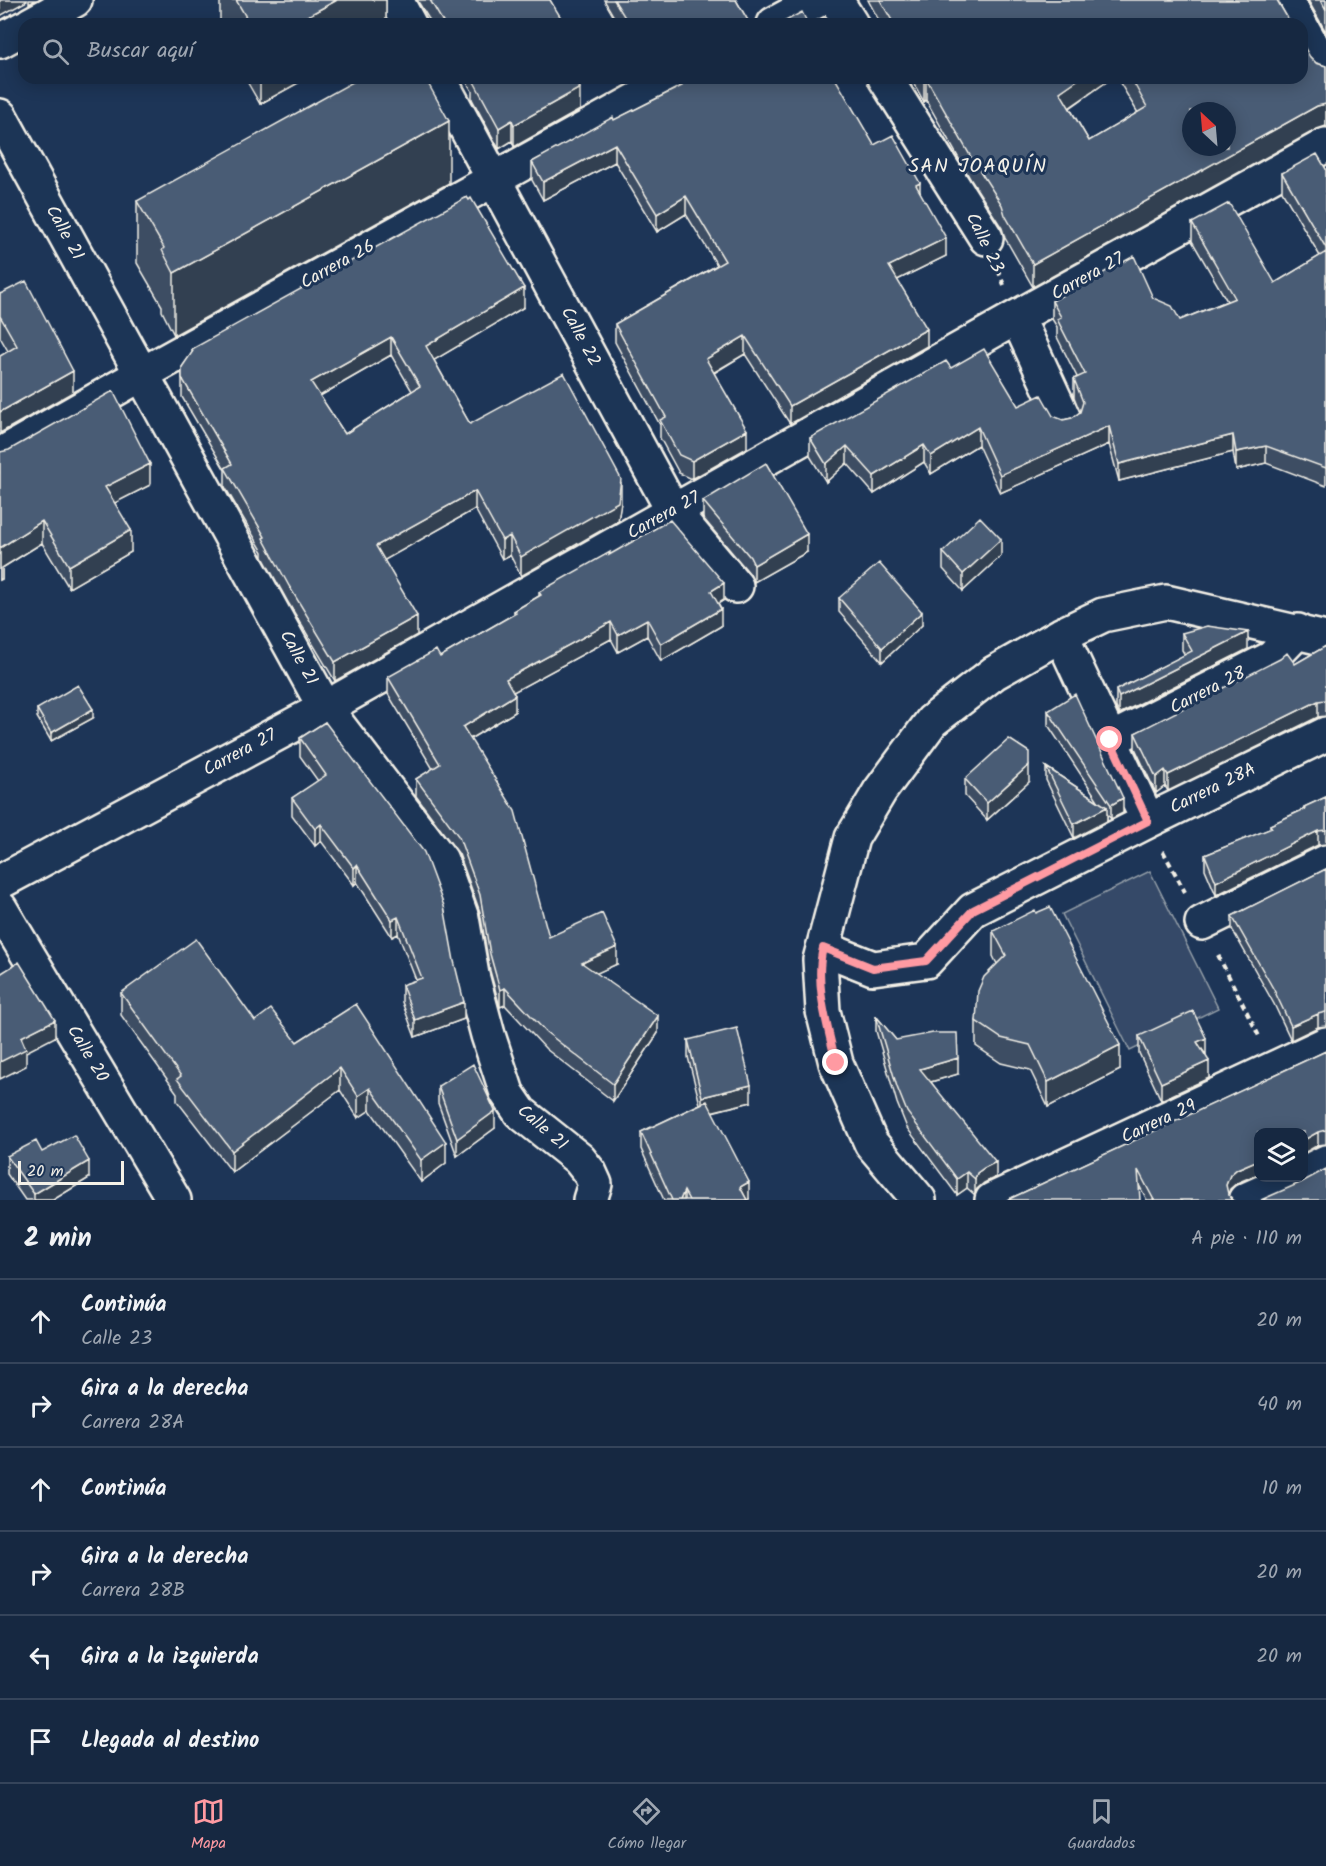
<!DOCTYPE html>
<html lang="es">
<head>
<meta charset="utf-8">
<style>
	body { margin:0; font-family:Kalam,sans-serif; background:#1f3048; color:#f1f3f6 }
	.controls { position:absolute; right:18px; bottom:18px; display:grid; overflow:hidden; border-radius:12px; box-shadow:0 3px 15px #0003 }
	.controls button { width:54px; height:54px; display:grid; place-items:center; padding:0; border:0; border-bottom:2px solid #35445a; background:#162841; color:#f1f3f6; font:30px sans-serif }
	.compass { position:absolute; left:1182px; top:102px; width:54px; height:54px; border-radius:50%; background:#162841; box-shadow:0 3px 15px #0003; rotate:334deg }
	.scale { position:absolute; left:18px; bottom:15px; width:106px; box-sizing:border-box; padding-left:6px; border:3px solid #f4f1e8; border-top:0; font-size:16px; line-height:21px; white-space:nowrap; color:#f4f1e8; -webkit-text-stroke:4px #1d3557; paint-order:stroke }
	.stop { position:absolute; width:18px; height:18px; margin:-14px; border:4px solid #ff9aa2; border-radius:50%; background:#fff }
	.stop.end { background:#ff9aa2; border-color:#fff; box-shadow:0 2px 6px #0008 }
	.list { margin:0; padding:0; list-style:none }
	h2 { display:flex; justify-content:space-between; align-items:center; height:78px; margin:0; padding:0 24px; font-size:26px }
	h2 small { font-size:20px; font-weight:400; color:#9ea6b1 }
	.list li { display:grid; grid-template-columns:39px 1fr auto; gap:18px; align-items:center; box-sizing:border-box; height:84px; padding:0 24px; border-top:2px solid #35445a }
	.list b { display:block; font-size:22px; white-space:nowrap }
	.list p { margin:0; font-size:20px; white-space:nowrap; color:#9ea6b1 }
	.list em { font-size:20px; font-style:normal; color:#9ea6b1 }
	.icon { flex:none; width:33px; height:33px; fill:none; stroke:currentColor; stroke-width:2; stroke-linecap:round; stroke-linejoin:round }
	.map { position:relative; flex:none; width:1326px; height:1200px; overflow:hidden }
	.search { position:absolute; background:#162841; box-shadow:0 3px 15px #0003; left:18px; right:18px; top:18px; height:66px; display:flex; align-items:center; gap:15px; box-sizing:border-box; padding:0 21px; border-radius:18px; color:#9ea6b1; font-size:22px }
	.sheet { height:582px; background:#162841 }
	nav { display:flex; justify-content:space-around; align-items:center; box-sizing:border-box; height:84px; border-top:2px solid #35445a; background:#162841; font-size:16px; color:#9ea6b1 }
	nav a { display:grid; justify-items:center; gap:3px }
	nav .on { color:#ff9aa2 }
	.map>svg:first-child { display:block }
</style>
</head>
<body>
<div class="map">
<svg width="1326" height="1200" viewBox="0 0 1326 1200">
	<rect width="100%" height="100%" fill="#1d3557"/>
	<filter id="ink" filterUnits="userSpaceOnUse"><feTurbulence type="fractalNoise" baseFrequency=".0167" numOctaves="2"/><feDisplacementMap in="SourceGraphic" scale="12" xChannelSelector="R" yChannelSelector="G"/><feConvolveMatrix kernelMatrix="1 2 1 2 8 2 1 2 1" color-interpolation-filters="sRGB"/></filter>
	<g filter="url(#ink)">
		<!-- green -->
		<path fill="#354a67" stroke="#949ea8" stroke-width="1.5" d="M1150 871 1218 1008 1130 1051 1062 914Z"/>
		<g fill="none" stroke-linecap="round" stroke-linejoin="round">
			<!-- minor casing -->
			<g stroke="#f4f1e8" stroke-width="38">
				<path id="minor" d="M396 0 409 24
					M836 0 851 24
					M1286 0 1300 24
					M31 24 75 0
					M774 24 818 0
					M1302 28 1326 70
					M0 41 24 28
					M439 78 673 511 736 586
					M885 78 986 238
					M0 116 325 708 441 860 462 918 472 975 488 1035 507 1093 520 1112 579 1159 590 1173 595 1184 590 1200
					M1017 317 1064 419
					M0 455 142 374 677 78
					M1061 635 1148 821
					M1110 740 1272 658 1298 631
					M0 882 325 708 1017 317 1326 145
					M0 908 174 1200
					M1202 923 1326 862
					M823 948 873 968 926 961 973 910 1148 821 1326 734
					M1304 1173 1326 1162
					M919 1200 871 1143 836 1063 823 1011 820 960 852 838 880 791 932 721 994 673 1061 635 1103 615 1166 602 1326 639
					M992 1200 1326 1044
					M1245 1200 1294 1178"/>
			</g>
			<!-- path -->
			<path stroke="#f4f1e8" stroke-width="4" stroke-dasharray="6 4.5" stroke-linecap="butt" d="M998 270 1004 285
				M1163 851 1185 892
				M1218 955 1259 1036"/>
			<!-- minor -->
			<use href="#minor" stroke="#1d3557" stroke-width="33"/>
		</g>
		<!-- wall -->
		<path fill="#3e4e64" stroke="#f4f1e8" stroke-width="1.5" fill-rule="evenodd" d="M220 0H386V24H220Z
			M417 0H550L563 24H432Z
			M604 0H736L750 24H618Z
			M868 0H1277L1291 24H881Z
			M1308 0H1326V32Z
			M1310 57 1316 63 1326 66V126L1317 129 1033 287 1005 238 1002 228 971 180 926 100 924 102 911 78H1112L1070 108 1089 141 1138 113 1117 78H1302Z
			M245 78H307L260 104Z
			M464 78H574L580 110 514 147 512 141 499 149 472 99V91Z
			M679 80 874 145 920 193 946 256 897 280 927 346 790 424 745 354 714 373 747 448 692 479 679 473 660 438V425L615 342V324L717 265 686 214 657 232 615 162 543 200 532 180V162L679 87Z
			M1326 169V486L1266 463 1236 470 1233 452 1119 481 1109 444 1000 493 978 445 931 474 924 462 874 494 847 463 826 482 810 456V438L951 368 1018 406 1063 420 1072 418 1080 412 1074 397V379L1077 377 1057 337V327L1052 319V301L1153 298 1180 320 1227 301 1192 241V223L1275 283 1320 256 1282 191V173Z
			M449 183 174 335 162 311V306L137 263V201Z
			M0 294 73 392 8 351 0 337Z
			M524 307 434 360 470 424 621 502 618 521 521 576 510 555 502 559 475 509 384 560 417 635 335 681 289 604 263 557V552L225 487V470L182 397V367L192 353V349ZM391 355 412 391 345 434 320 396Z
			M0 452 150 485 114 503 131 552 69 588 42 543 2 568V579L0 580Z
			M703 501 807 552 754 582 750 574 703 518Z
			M943 552 1001 556 963 591 943 569Z
			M610 555 724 600 718 604 721 626 661 661 647 636 618 652 611 639 513 692 515 712 470 739 549 937 617 964 596 973 658 1033 613 1101 546 1049 505 1005 500 1007 490 971 480 912 459 854 416 796V779L433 769 388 694V677L440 657 469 640 514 614V611L539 596V592Z
			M839 598 922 625 882 662 839 612Z
			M1182 633 1248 649 1119 714 1116 707V690L1185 655 1182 650Z
			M1326 646V716L1318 717 1168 791 1165 786 1156 793 1135 748V733L1295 664Z
			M37 709 93 718 51 741 37 717Z
			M1048 711 1123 813 1111 819 1107 814V821L1074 838 1046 780V767L1099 802 1048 725Z
			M325 722 464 1019 415 1037 402 1002V985L416 980 398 934 392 937 357 882 354 885 321 841 315 846 292 815V798L318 781 300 756V738Z
			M965 779 1029 782 987 820 965 796Z
			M1326 797V844L1318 845 1216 895 1205 869V855L1270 829V825L1304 809V807Z
			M1326 869V1026L1318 1027 1291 1040 1274 1004 1232 929V916Z
			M993 931 1120 1070 1048 1107 1030 1070 1001 1063 976 1046V1021L997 964 993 956Z
			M121 993 255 1021 297 1042 356 1004 446 1163 421 1182 370 1110 358 1118 340 1090 232 1172 177 1101V1093L121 1015Z
			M876 1016 896 1040 958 1074 931 1082 996 1177 984 1183 977 1189 975 1195 967 1188 957 1195 907 1128 897 1103 876 1031Z
			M1139 1036 1206 1055 1209 1078 1161 1100 1139 1053Z
			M688 1040 751 1102 712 1112 749 1199 747 1200H664L641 1149V1132L700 1104 688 1057Z
			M1326 1051V1144L1318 1145 1258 1132V1174L1237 1183 1230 1189 1228 1194 1233 1200H1147L1139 1185 1007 1200Z
			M438 1086 495 1128 457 1156 438 1103Z
			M42 1152 89 1178 53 1200H25L7 1174V1156Z"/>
		<!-- shaded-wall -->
		<path fill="#324051" stroke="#f4f1e8" stroke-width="1.5" d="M0 0H27V1L0 16Z
			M29 0H36L29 4Z
			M337 0H386V24H293Z
			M260 78H307L260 104Z
			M926 78V100L924 102V79Z
			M1080 78H1112L1060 114V92Z
			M580 88V110L514 147V125Z
			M1326 104V126L1317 129 1033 287V264L1317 106Z
			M512 120V141L499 149V128Z
			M449 121V183L174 335V273Z
			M615 144V162L543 200V182Z
			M920 183V201L916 185Z
			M686 196V214L657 232V214Z
			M946 238V256L889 284V266Z
			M524 288V307L426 365V346Z
			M927 329V346L790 424V406Z
			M745 336V354L706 377V359Z
			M391 337V355L311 401V382Z
			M73 371V392L0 433V412Z
			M1109 426V444L1000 493V475Z
			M978 427V445L931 474V456Z
			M747 430V448L692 479V461Z
			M1233 435V452L1119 481V464Z
			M924 445V462L874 494V476Z
			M847 446V463L826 482V464Z
			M1266 446V463L1236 470V452Z
			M150 464V485L105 508V487Z
			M621 483V502L618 521 521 576V557Z
			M475 491V509L376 565V546Z
			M42 521V543L2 568V579L0 580V548Z
			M131 530V552L69 588V566Z
			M807 534V552L754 582V565Z
			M510 536V555L502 559V540Z
			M1001 539V556L963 591V574Z
			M724 583V600L711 608V591Z
			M721 609V626L661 661V644Z
			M922 612V625L882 662V648Z
			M417 616V635L335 681V662Z
			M647 619V636L618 652V635Z
			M611 622V639L506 696V679Z
			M1248 632V649L1119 714V697Z
			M515 695V712L463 743V727Z
			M1318 701V717L1168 791V775Z
			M93 709V718L51 741V733Z
			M1029 765V782L987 820V803Z
			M1165 770V786L1156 793V777Z
			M1123 798V813L1111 819V805Z
			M1107 807V821L1074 838V824Z
			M321 824V841L315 846V829Z
			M1318 831V845L1216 895V882Z
			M357 865V882L354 885V868Z
			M398 917V934L392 937V920Z
			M617 947V964L582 980V963Z
			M505 988V1005L500 1007V990Z
			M464 1002V1019L415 1037V1020Z
			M1318 1014V1027L1291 1040V1026Z
			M658 1016V1033L613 1101V1084Z
			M55 1020V1037L26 1052V1066L0 1079V1062L21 1037Z
			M1206 1038V1055L1197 1042Z
			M1120 1045V1070L1048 1107V1082Z
			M958 1058V1074L920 1085V1069Z
			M1209 1061V1078L1161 1100V1083Z
			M340 1068V1090L232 1172V1151Z
			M751 1085V1102L702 1114V1097Z
			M370 1088V1110L358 1118V1096Z
			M495 1111V1128L457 1156V1139Z
			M1318 1132V1145L1304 1153V1140Z
			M446 1142V1163L421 1182V1160Z
			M1258 1160V1174L1237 1183 1230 1189 1226 1199V1185L1230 1175 1237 1169Z
			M89 1161V1178L53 1200H34V1194Z
			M996 1162V1177L984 1183 977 1189 975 1195V1179L977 1173 984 1168Z
			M967 1172V1188L957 1195V1179Z
			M749 1182V1199L747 1200 740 1187Z
			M684 1191V1200H680Z"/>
		<!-- building -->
		<path fill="#485b74" stroke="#f4f1e8" stroke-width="1.5" fill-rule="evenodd" d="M236 0H337L293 24H250Z
			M430 0H550L563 21 557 24H444Z
			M614 0H736L750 24H629Z
			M880 0H1277L1291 24H894Z
			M1321 0H1326V10Z
			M802 12 808 24H777L782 23Z
			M1302 43 1310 57 1316 63 1326 66V104L1317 106 1033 264 1005 215 1002 205 971 157 926 78H1080L1060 92 1089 141 1147 107 1131 78H1302ZM1191 111H1227V147H1191Z
			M360 78H425L449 121 174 273 162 250 164 248 137 201Z
			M472 78H574L580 88 514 125 512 120 499 128Z
			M682 78H835L874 145 893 135 920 183 916 185 946 238 889 266 927 329 790 406 745 336 706 359 747 430 692 461 679 455 660 420 666 417 615 324 725 261 686 196 657 214 615 144 543 182 532 162 613 117 614 120 682 86 679 80Z
			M1317 154 1326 169V248L1282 173Z
			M467 197 469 200 471 198 524 288 426 346 446 382 470 424 564 373 621 479 618 502 521 557 510 536 502 540 475 491 376 546 417 616 335 662 289 586 263 538 265 537 225 468 232 464 182 378V367L193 351 192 349ZM391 337 420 386 345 434 311 382Z
			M1229 203 1275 283 1326 252V468L1266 446 1236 452 1233 435 1119 464 1109 426 1000 475 978 427 931 456 924 445 874 476 847 446 826 464 810 438 946 361 951 368 984 349 1018 406 1041 395 1053 416 1063 420 1072 418 1080 412 1083 402 1074 379 1085 374 1057 319 1061 317 1052 301 1134 256 1153 298 1172 306 1180 320 1235 298 1192 223Z
			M26 281 73 371 0 412V356L17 346 0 316V294Z
			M113 391 150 464 105 487 131 530 69 566 42 521 0 548V452L9 450Z
			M766 463 807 534 754 565 750 557 703 501Z
			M980 517 1001 539 963 574 943 552Z
			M670 520 724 583 711 591 721 609 661 644 647 619 618 635 611 622 506 679 515 695 463 727 515 811 549 937 602 913 617 947 582 963 658 1016 613 1084 546 1032 505 988 500 990 490 954 480 895 459 837 416 779 440 764 388 677 436 650 440 657 469 640 516 613 514 611 541 595 539 592 610 552 609 555Z
			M879 563 922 612 882 648 839 598Z
			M1207 626 1248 632 1119 697 1116 690 1192 651 1182 633Z
			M1326 646V700L1318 701 1168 775 1165 770 1156 777 1135 733 1280 659 1287 653 1295 664Z
			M78 685 93 709 51 733 37 709Z
			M1075 694 1123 798 1111 805 1048 711Z
			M325 722 424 852 444 906 454 961 464 1002 415 1020 402 985 422 978 398 917 392 920 357 865 354 868 321 824 315 829 292 798 326 775 300 738Z
			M1009 739 1029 752V765L987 803 965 779Z
			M1046 767 1107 807 1074 824Z
			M1326 797V830L1318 831 1216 882 1205 855 1272 828 1270 825 1305 809 1304 807Z
			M1326 869V1012L1318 1014 1291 1026 1274 990 1232 916Z
			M1050 907 1120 1045 1048 1082 1030 1045 1001 1038 976 1021 978 991 984 977 1006 955 993 931 1035 910 1036 913Z
			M196 939 255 1021 271 1009 297 1042 356 1004 446 1142 421 1160 370 1088 358 1096 340 1068 232 1151 177 1079 181 1076 121 993Z
			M19 962 55 1020 21 1037 26 1049 0 1062V974Z
			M1193 1011 1206 1038 1197 1042 1209 1061 1161 1083 1139 1036Z
			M876 1016 896 1040 933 1033H957L958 1058 920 1069 996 1162 984 1168 977 1173 975 1179 967 1172 957 1179 907 1112 897 1087Z
			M737 1028 751 1085 702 1097 688 1040Z
			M1326 1051V1130L1318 1132 1304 1140V1132H1258V1160L1237 1169 1230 1175 1226 1185 1228 1194 1233 1200H1154L1138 1170 1140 1200H1007Z
			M473 1064 495 1111 457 1139 438 1086Z
			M707 1101 749 1182 740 1187 747 1200H689L684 1191 680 1200H672L641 1132Z
			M74 1135 89 1161 34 1194 7 1156 36 1141 42 1152Z
			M1326 1169V1200H1261L1302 1182Z"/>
	</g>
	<g fill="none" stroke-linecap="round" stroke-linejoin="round" filter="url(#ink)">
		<!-- route -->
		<path stroke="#ff9aa2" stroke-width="8" d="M836 1063C828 1028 814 983 823 948L873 968 926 961 973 910 1148 821 1110 740"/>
	</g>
	<g text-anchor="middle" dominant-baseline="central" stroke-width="6" stroke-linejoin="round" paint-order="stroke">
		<!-- street labels -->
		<g font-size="18" fill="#f4f1e8" stroke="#1d3557">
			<text transform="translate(64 233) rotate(61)">Calle 21</text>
			<text transform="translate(984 243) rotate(64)">Calle 23</text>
			<text transform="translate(338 265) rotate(-29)">Carrera 26</text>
			<text transform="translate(1088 277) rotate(-29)">Carrera 27</text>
			<text transform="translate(580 337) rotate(62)">Calle 22</text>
			<text transform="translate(664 516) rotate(-29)">Carrera 27</text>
			<text transform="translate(298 658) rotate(61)">Calle 21</text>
			<text transform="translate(1208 691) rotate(-27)">Carrera 28</text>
			<text transform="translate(240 753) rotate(-28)">Carrera 27</text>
			<text transform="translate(1213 789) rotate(-26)">Carrera 28A</text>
			<text transform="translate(87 1054) rotate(59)">Calle 20</text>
			<text transform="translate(1159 1122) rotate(-25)">Carrera 29</text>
			<text transform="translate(542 1128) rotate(41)">Calle 21</text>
		</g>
		<!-- neighbourhood labels -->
		<g font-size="20" letter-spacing="1.5" fill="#f4f1e8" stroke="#1d3557">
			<text x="978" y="167">SAN JOAQUÍN</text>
		</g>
	</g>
</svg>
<div class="controls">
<button><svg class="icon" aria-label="layers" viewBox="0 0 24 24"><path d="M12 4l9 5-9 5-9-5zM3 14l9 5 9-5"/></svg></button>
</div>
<svg class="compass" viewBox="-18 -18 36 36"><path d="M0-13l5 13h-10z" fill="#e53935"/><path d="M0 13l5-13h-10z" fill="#9ea6b1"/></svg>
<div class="scale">20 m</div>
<div class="stop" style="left:1110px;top:740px"></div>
<div class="stop end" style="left:836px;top:1063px"></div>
<div class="search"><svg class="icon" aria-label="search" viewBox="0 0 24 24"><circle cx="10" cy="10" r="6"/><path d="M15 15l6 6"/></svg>Buscar aquí</div>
</div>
<section class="sheet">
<h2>2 min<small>A pie · 110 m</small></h2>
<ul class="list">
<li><svg class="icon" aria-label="ahead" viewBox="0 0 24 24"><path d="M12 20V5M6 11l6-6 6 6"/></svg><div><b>Continúa</b><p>Calle 23</p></div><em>20 m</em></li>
<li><svg class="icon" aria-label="right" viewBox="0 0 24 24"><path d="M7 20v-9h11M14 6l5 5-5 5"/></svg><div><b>Gira a la derecha</b><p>Carrera 28A</p></div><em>40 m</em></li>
<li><svg class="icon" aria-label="ahead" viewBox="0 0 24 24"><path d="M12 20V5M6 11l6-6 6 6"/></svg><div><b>Continúa</b></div><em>10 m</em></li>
<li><svg class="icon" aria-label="right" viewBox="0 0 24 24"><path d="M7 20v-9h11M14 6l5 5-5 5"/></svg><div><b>Gira a la derecha</b><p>Carrera 28B</p></div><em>20 m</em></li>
<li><svg class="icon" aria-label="left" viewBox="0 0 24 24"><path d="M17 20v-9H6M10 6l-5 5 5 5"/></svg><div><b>Gira a la izquierda</b></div><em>20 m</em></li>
<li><svg class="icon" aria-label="arrive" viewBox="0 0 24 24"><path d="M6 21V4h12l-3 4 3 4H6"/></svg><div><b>Llegada al destino</b></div></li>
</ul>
</section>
<nav>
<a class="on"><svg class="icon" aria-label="map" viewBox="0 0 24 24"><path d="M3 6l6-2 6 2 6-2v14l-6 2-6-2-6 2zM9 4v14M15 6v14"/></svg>Mapa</a>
<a><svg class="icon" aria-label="directions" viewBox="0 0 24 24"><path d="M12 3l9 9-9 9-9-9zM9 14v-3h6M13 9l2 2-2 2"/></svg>Cómo llegar</a>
<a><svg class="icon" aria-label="saved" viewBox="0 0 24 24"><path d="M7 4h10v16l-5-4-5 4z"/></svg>Guardados</a>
</nav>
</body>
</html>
